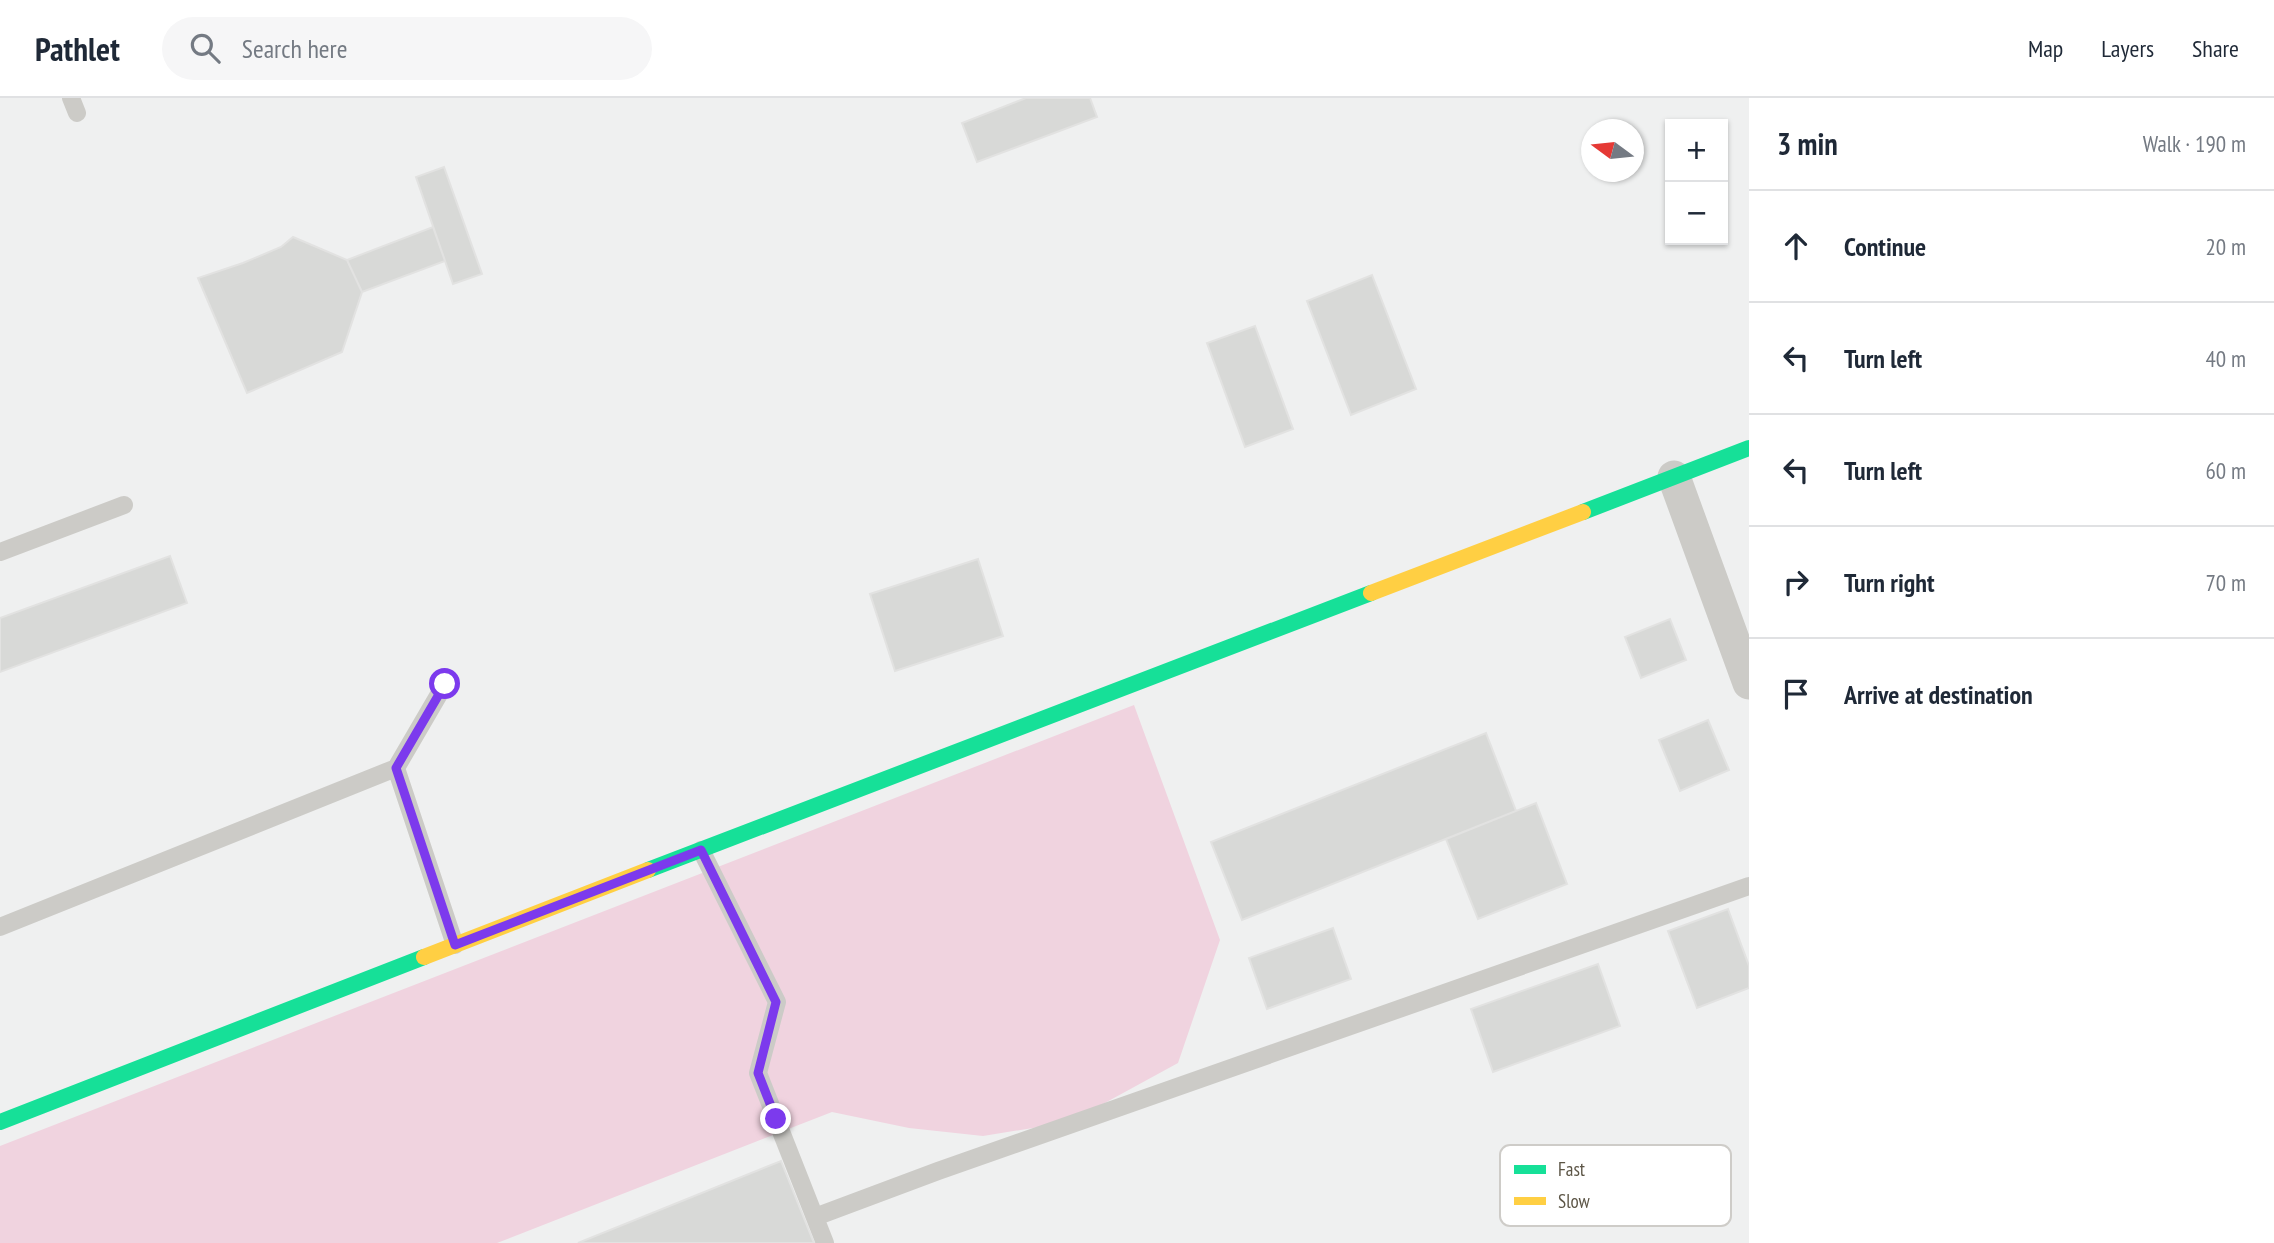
<!DOCTYPE html>
<html lang="en">
<head>
<meta charset="utf-8">
<style>
	body { margin:0; font-family:"PT Sans Narrow",sans-serif; background:#f6f6f7; color:#1f2937 }
	.controls { position:absolute; right:21px; top:21px; display:grid; overflow:hidden; border-radius:0px; box-shadow:0 2px 5px #0004 }
	.controls button { width:63px; height:63px; display:grid; place-items:center; padding:0; border:0; border-bottom:2px solid #e0e1e3; background:#fff; color:#1f2937; font:35px sans-serif }
	.compass { position:absolute; left:1581px; top:21px; width:63px; height:63px; border-radius:50%; background:#fff; box-shadow:0 2px 5px #0004; rotate:285deg }
	.stop { position:absolute; width:21px; height:21px; margin:-16px; border:5px solid #7c3aed; border-radius:50%; background:#fff }
	.stop.end { background:#7c3aed; border-color:#fff; box-shadow:0 2px 7px #0008 }
	.list { margin:0; padding:0; list-style:none }
	h2 { display:flex; justify-content:space-between; align-items:center; height:91px; margin:0; padding:0 28px; font-size:30px }
	h2 small { font-size:23px; font-weight:400; color:#747a83 }
	.list li { display:grid; grid-template-columns:46px 1fr auto; gap:21px; align-items:center; box-sizing:border-box; height:112px; padding:0 28px; border-top:2px solid #e0e1e3 }
	.list b { display:block; font-size:26px; white-space:nowrap }
	.list em { font-size:23px; font-style:normal; color:#747a83 }
	.icon { flex:none; width:38px; height:38px; fill:none; stroke:currentColor; stroke-width:2; stroke-linecap:round; stroke-linejoin:round }
	.map { position:relative; flex:none; width:1749px; height:1145px; overflow:hidden }
	header { display:flex; align-items:center; gap:42px; box-sizing:border-box; height:98px; padding:0 35px; background:#fff; border-bottom:2px solid #e0e1e3 }
	header strong { font-size:33px }
	nav { display:flex; gap:38px; margin-inline-start:auto; font-size:24px }
	.search { width:490px; height:63px; background:#f6f6f7; display:flex; align-items:center; gap:18px; box-sizing:border-box; padding:0 24px; border-radius:38px; color:#747a83; font-size:26px }
	main { display:flex }
	aside { flex:1; background:#fff }
	.map>svg:first-child { display:block }
</style>
</head>
<body>
<header>
<strong>Pathlet</strong>
<div class="search"><svg class="icon" aria-label="search" viewBox="0 0 24 24"><circle cx="10" cy="10" r="6"/><path d="M15 15l6 6"/></svg>Search here</div>
<nav><a>Map</a><a>Layers</a><a>Share</a></nav>
</header>
<main>
<div class="map">
<svg width="1749" height="1145" viewBox="0 0 1749 1145">
	<rect width="100%" height="100%" fill="#eff0f0"/>
	<!-- green -->
	<path fill="#f0d3df" d="M1134 607 1220 842 1178 965 1070 1024 983 1038 909 1030 832 1014 497 1145H0V1048Z"/>
	<!-- building -->
	<path fill="#d8d9d7" stroke="#e2e2e1" stroke-width="2" d="M1026 0H1090L1097 19 977 64 962 25Z
		M444 69 482 176 453 186 416 79Z
		M433 129 445 163 362 194 347 162Z
		M293 139 347 162 362 194 342 254 247 295 198 180 243 165 281 149Z
		M1372 177 1416 291 1351 317 1307 203Z
		M1255 228 1293 331 1245 349 1207 245Z
		M170 458 187 505 0 574V520Z
		M978 461 1003 538 895 573 870 496Z
		M1670 521 1686 562 1641 580 1625 539Z
		M1708 622 1729 672 1680 693 1659 642Z
		M1486 635 1516 713 1242 822 1211 744Z
		M1536 705 1567 786 1478 821 1446 741Z
		M1728 811 1749 868V890L1697 910 1668 833Z
		M1333 830 1351 881 1267 911 1249 860Z
		M1598 866 1620 928 1493 974 1471 911Z
		M781 1063 814 1145H578Z"/>
	<g fill="none" stroke-linecap="round" stroke-linejoin="round">
		<!-- lane -->
		<path stroke="#cccbc7" stroke-width="18" d="M71 0 77 15
			M0 454 124 407
			M445 586 396 670 455 847
			M701 752 777 904 758 975 825 1145
			M0 829 396 670
			M815 1119 938 1073 1749 788"/>
		<!-- street -->
		<path stroke="#cccbc7" stroke-width="33" d="M1674 379 1749 585"/>
		<!-- fast -->
		<path stroke="#16e098" stroke-width="16" d="M1583 414 1749 350
			M648 772 1371 495
			M0 1024 424 859"/>
		<!-- slow -->
		<path stroke="#ffcf43" stroke-width="16" d="M1371 495 1583 414
			M424 859 648 772"/>
	</g>
	<g fill="none" stroke-linecap="round" stroke-linejoin="round">
		<!-- route -->
		<path stroke="#7c3aed" stroke-width="9" d="M445 586 396 670 455 847 701 752 776 904 758 975 776 1021"/>
	</g>
	<!-- legend -->
	<rect x="1500" y="1047" width="231" height="81" rx="10" fill="#fff" stroke="#ceccc8" stroke-width="2"/>
	<rect x="1514" y="1067" width="32" height="9" fill="#16e098"/>
	<rect x="1514" y="1099" width="32" height="8" fill="#ffcf43"/>
	<g font-size="19" fill="#5c5546">
		<text x="1558" y="1078">Fast</text>
		<text x="1558" y="1110">Slow</text>
	</g>
</svg>
<div class="controls">
<button>+</button>
<button>−</button>
</div>
<svg class="compass" viewBox="-18 -18 36 36"><path d="M0-13l5 13h-10z" fill="#e53935"/><path d="M0 13l5-13h-10z" fill="#747a83"/></svg>
<div class="stop" style="left:445px;top:586px"></div>
<div class="stop end" style="left:776px;top:1021px"></div>
</div>
<aside>
<h2>3 min<small>Walk · 190 m</small></h2>
<ul class="list">
<li><svg class="icon" aria-label="ahead" viewBox="0 0 24 24"><path d="M12 20V5M6 11l6-6 6 6"/></svg><div><b>Continue</b></div><em>20 m</em></li>
<li><svg class="icon" aria-label="left" viewBox="0 0 24 24"><path d="M17 20v-9H6M10 6l-5 5 5 5"/></svg><div><b>Turn left</b></div><em>40 m</em></li>
<li><svg class="icon" aria-label="left" viewBox="0 0 24 24"><path d="M17 20v-9H6M10 6l-5 5 5 5"/></svg><div><b>Turn left</b></div><em>60 m</em></li>
<li><svg class="icon" aria-label="right" viewBox="0 0 24 24"><path d="M7 20v-9h11M14 6l5 5-5 5"/></svg><div><b>Turn right</b></div><em>70 m</em></li>
<li><svg class="icon" aria-label="arrive" viewBox="0 0 24 24"><path d="M6 21V4h12l-3 4 3 4H6"/></svg><div><b>Arrive at destination</b></div></li>
</ul>
</aside>
</main>
</body>
</html>
